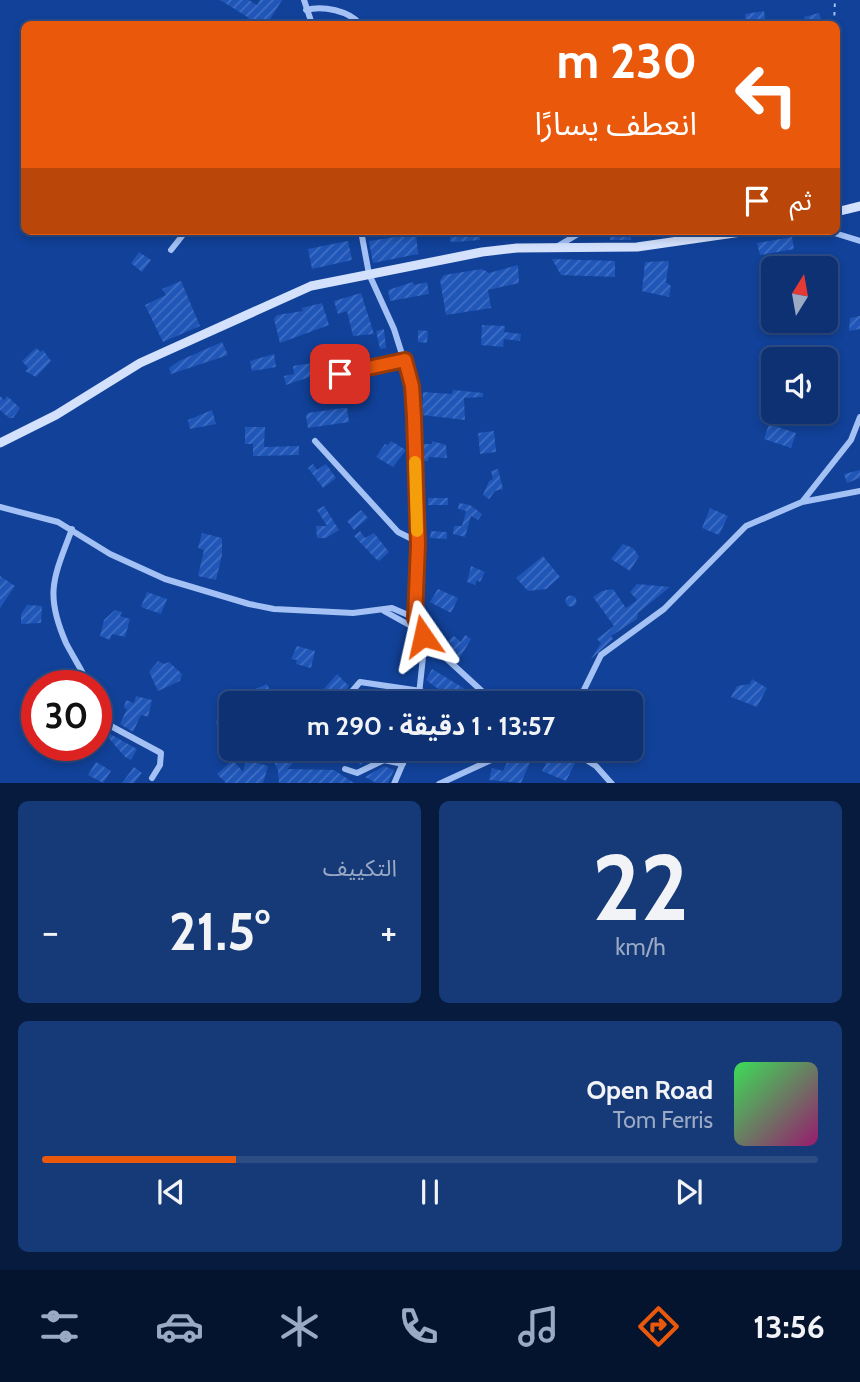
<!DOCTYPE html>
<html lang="ar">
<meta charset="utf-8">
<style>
:root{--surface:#0d3172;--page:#163977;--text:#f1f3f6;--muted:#9aa9c4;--line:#2d4c84;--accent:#ea580c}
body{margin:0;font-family:Cabin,"Noto Sans Arabic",sans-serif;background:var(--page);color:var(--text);direction:rtl;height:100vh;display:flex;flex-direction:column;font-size:26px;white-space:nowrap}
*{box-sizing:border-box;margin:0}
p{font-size:23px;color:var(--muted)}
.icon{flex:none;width:38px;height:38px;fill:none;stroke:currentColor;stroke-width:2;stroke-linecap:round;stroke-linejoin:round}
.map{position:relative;height:783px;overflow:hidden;direction:ltr}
.sheet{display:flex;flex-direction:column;gap:18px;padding:18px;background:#071b3f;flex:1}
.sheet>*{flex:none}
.hud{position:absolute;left:21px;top:21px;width:819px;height:214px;border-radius:10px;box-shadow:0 4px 10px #0003,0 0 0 2px var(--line);direction:rtl;background:#ea580c;color:#fff;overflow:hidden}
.needle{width:46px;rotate:11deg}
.buttons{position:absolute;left:761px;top:256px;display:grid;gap:14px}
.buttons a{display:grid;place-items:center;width:77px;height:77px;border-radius:10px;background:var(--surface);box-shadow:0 4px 10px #0003,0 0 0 2px var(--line);font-size:35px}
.speed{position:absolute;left:21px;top:670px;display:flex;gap:14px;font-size:35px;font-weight:700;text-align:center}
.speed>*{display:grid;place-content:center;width:91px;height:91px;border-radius:50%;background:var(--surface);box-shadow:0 4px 10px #0003,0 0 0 2px var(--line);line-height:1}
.speed .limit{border:10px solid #d22;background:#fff;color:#111}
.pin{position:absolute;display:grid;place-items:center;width:60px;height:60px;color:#fff;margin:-30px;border-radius:14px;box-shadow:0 4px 10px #0006}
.me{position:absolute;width:77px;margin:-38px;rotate:349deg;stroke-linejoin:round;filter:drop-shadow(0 0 5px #0008)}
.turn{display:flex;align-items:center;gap:24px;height:147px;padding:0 28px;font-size:32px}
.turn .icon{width:91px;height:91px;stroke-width:2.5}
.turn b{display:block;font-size:49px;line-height:60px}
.then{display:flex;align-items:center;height:66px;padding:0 28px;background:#0003;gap:14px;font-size:26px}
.big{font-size:52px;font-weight:700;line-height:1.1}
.sheet .tile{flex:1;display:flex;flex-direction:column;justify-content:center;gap:10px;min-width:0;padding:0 24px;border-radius:10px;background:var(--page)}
.sheet .dial{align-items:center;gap:0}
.dial b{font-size:91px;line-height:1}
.song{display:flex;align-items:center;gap:21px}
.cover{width:84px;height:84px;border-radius:10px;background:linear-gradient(135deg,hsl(130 70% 55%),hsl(320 70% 35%))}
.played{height:7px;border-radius:4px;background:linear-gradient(90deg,var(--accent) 25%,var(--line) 25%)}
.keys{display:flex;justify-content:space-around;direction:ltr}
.heat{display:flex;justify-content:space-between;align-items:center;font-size:38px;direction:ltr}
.sheet .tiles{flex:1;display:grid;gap:18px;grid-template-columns:1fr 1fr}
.tile:last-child{grid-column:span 2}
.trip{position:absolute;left:219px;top:691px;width:424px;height:70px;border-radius:10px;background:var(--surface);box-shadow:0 4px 10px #0003,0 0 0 2px var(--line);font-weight:700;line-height:70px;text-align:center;direction:rtl}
.menu{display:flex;height:112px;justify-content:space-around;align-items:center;background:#05142e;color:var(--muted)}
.menu .icon{width:49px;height:49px}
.menu .on{color:var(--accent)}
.menu b{font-size:32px;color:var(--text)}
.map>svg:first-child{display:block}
.building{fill:url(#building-hatch)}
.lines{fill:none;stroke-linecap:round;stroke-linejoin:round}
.path{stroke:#a3c1f4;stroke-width:2;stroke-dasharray:3.5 5;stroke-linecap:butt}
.minor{stroke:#a3c1f4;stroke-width:6}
.secondary{stroke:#d3e1fd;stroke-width:9}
.route-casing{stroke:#983908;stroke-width:18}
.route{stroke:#ea580c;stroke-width:12}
.slow{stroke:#f59e0b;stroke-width:12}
</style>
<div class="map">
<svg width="860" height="784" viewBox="0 0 860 784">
<defs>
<pattern id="building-hatch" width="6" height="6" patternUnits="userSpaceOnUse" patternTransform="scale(1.75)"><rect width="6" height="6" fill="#1f56b8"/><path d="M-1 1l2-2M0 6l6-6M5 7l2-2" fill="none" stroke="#416fc3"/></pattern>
</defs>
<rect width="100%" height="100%" fill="#114198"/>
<!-- building -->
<path class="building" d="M220 0H249L257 5 260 0H282L267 24H252L247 21 249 18Z
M764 11 766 24H746L745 14Z
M819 13 822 24H806L804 17Z
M450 231H479L480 240 454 242 450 241Z
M610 231H631V240H610Z
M416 234 418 254 373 263 369 241Z
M792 237 794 249 760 255 757 243Z
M348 241 352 260 312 269 308 249Z
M139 252 151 260 142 272 131 263Z
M552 259 615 261V277L561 275Z
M669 261 666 282 671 286 669 297 642 291 645 262Z
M518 265 519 283 488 290 491 308 446 315 440 280 444 275 482 269 489 273Z
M181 281 200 326 163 342 145 305 166 295 162 289Z
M413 282 414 285 427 282 429 294 390 301 388 290Z
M361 293 374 334 353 336 347 311 338 314 334 301Z
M322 303 329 325 280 343 274 319 277 315 303 311 302 308Z
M860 316V329L849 331 850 318Z
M482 325 505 326 504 332 521 334 520 341 504 339 503 347 481 345Z
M384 329 386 348 380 349 376 331Z
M418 330 428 331 427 343 418 342Z
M222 342 228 355 171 374 169 368 179 361Z
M36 348 41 352 43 350 51 361 36 377 25 371 28 368 22 361Z
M359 348 363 362 343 368 341 362 351 359 348 351Z
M274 354 276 367 252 371 250 361Z
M313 363 315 374 312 376 286 385 284 376 294 374 293 366Z
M453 390 483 393V397L464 398 465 420 422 415 423 392 452 394Z
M0 396 4 400 7 396 20 408 13 418H9L0 410Z
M343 408H347L349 422 308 428 306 416 308 413Z
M212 410 216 424 190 429 188 420Z
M769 424 796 433 791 448 764 439Z
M245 427H265L264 447 299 446V455L253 456V444H245Z
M494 431 496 452 480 454 478 433Z
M391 441 406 450 393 467 376 457 385 444 388 445Z
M432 441 446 445 447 458 429 457 428 461H421V444H432Z
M313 464 317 470 326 464 336 478 323 488 308 468Z
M498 469 503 489 495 491 489 499 483 495 489 481 493 479 491 471Z
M860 470V478L847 483 844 474Z
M428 498H448V505H428Z
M459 503 470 505 482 514 478 520 471 516 465 537 453 534 454 526H462L466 511 458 509Z
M324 506 339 530 326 538H317L316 526H327L317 510Z
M710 508 728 516 719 535 702 528Z
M361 510 368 518 354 530 347 521Z
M360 531 365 538 374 533 389 552 379 561 376 559 354 536Z
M431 531 447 532V539L430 538Z
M202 533 222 538V555L216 580 198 576 204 550 198 548Z
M623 544 633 548 639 556 630 571 611 559Z
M543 556 560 577 546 589 528 591 516 578Z
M471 566 485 572 480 582 477 580 475 585 467 582Z
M0 576 15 586 0 608Z
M637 584 670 587 638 613 637 619 611 636 613 639 591 659 601 643 597 639 614 626 593 597 602 591 613 589 626 608 637 600 630 592Z
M438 589 458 598 451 613 430 602Z
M147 592 167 599 161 614 141 607Z
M565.5 601a5.5 5.5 0 1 1 11 0a5.5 5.5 0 1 1-11 0Z
M27 605 42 606 41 623 21 624V614Z
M115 610 122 612 120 616 130 619 125 637 112 634 110 640 100 636 104 620Z
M465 635 471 639 458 661 450 652 452 648 449 640 454 636 461 642Z
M297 646 315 651 311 668 296 664 297 660 291 659Z
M158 661 164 664 169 662 182 674 180 681 158 691 149 672Z
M432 669 470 692 472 691 486 704H464L451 692 449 695 437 688 426 680Z
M337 674 349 686 335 704H321L315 699Z
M752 679 767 688 757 707 731 697 737 686 750 684Z
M267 684 271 693 276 691 281 702 254 704 249 692Z
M371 689 389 693 385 704H366Z
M136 696 152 700 148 717 141 715 133 732 120 724 127 709 124 708 126 700 134 703Z
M231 716V735L220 742 216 721Z
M101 729 137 749 131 760 125 757Z
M269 749H322L315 759 304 752 287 769 334 770 354 783H279L278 771Z
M329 749H366L372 755 361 765 346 750 342 757Z
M463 749H487L484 757Z
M537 749H555L576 761 566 781 542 771 546 764 533 757Z
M520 752 532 758 521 783 489 780 492 768 503 771 509 758 515 760Z
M233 760 243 772 246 760 268 766 263 783H226L217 774Z
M96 762 111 771 103 783 88 775Z
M384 766 394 770 388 783H376L365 777Z
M134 767 142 773 134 783H122Z"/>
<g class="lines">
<!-- path -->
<path class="path" d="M834 24 835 0"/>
<!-- minor -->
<path class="minor" d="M304 0 312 24
M306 10C323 5 349 11 360 24
M361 231 369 274 394 329 412 386 418 545 417 593 411 626
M828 231 860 241
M558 246 583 231
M171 250 186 231
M319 379 405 360
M315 441 398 532 418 542
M802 502 851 440 860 417
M0 507 58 522 110 554 165 579 249 604 274 609 353 613 392 608 415 618 423 636
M72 529C54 577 44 593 66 643 73 657 83 671 89 686
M384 611 411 626 496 704
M341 704 360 682 421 691
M418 704 425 638
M577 704 601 655 664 609 746 526 802 502 860 491
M96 705 109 725 161 753 160 765 152 778
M569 749 596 766 612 784
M345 769 357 773 384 760 403 764
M394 784 409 749
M439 784 515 749"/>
<!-- secondary -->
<path class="secondary" d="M836 212 860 206
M0 443 56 415 140 363 311 286 482 252 517 248 637 247 748 231"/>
</g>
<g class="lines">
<defs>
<path id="route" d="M340 374 405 360 412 386 414 417 418 545 415 618 423 636"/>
</defs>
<!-- route casing -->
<use href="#route" class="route-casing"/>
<!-- route -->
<use href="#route" class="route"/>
<!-- slow -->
<path class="slow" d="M415 462 417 531"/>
</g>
</svg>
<div class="buttons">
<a><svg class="needle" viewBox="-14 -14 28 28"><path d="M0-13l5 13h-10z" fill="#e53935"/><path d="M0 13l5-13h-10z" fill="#9aa9c4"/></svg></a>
<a><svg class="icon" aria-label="sound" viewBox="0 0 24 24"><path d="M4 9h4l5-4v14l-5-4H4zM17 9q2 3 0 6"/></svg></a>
</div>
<div class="speed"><div class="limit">30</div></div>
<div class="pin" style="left:340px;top:374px;background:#d93025"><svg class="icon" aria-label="arrive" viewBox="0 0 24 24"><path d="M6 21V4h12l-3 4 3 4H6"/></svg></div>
<svg class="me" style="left:423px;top:636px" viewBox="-20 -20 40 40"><path d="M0-17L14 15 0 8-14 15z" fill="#ea580c" stroke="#fff" stroke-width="4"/></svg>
<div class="trip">13:57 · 1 دقيقة · 290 m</div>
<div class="hud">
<div class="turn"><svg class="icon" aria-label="left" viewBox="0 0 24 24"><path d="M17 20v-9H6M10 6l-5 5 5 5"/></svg><div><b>230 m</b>انعطف يسارًا</div></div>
<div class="then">ثم<svg class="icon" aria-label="arrive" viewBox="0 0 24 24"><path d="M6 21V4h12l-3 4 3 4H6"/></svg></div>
</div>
</div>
<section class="sheet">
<div class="tiles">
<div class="tile dial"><b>22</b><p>km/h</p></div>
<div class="tile"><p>التكييف</p>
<div class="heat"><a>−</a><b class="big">21.5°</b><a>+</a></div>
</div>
<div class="tile">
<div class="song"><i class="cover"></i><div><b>Open Road</b><p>Tom Ferris</p></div></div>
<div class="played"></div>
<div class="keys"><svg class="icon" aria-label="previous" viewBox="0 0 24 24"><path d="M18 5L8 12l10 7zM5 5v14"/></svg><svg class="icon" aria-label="pause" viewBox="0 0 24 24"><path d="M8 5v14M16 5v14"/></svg><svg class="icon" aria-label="next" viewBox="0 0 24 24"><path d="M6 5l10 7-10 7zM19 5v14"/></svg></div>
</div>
</div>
</section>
<nav class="menu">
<b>13:56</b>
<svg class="icon on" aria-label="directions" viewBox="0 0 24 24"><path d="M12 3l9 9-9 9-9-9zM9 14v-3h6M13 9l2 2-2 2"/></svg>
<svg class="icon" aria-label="music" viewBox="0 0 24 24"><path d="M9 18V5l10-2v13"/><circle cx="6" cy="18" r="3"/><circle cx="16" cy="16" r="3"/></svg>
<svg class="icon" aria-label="phone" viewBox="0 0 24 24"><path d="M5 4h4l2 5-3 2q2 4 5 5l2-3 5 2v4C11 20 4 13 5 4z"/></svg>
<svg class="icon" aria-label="climate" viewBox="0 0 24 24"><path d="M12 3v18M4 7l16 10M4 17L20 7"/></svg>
<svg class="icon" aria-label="car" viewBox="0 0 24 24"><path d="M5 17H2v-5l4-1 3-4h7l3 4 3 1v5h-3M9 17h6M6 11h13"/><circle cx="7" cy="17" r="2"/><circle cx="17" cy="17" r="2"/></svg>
<svg class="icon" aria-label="filters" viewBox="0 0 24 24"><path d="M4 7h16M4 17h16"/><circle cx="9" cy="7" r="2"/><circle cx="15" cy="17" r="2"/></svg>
</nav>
